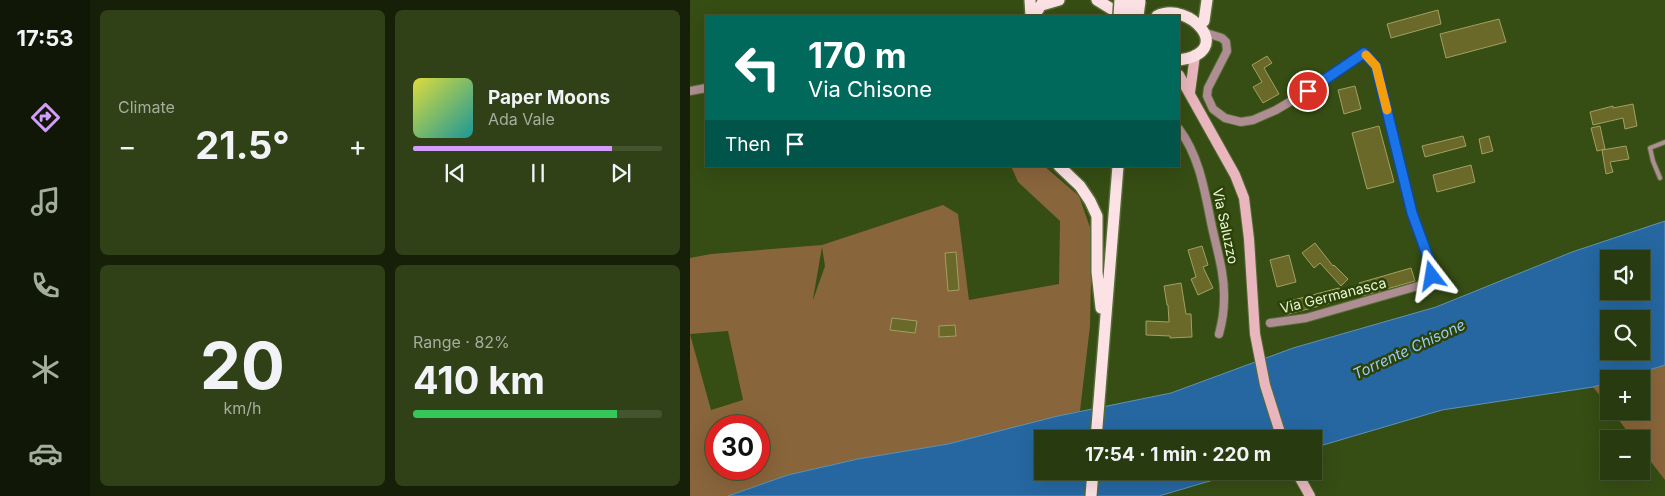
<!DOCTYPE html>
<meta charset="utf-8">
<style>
:root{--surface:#283a0f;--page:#304118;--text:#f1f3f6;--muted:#a5ad9e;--line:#44542f;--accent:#d29dfd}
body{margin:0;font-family:Inter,sans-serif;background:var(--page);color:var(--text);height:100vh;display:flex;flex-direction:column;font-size:19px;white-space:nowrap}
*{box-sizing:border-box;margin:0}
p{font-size:16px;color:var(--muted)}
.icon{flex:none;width:28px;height:28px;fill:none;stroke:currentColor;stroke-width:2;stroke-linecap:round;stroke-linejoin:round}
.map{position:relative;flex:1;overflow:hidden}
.panel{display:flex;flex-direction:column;gap:10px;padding:10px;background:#162008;width:600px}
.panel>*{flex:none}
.hud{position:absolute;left:15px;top:15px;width:475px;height:152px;border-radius:0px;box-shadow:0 5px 20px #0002,0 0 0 1px var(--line);background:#00695c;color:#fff;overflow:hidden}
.controls{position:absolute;left:910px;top:250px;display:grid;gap:10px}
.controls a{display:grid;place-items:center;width:50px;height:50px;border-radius:0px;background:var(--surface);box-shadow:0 5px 20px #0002,0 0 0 1px var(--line);font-size:25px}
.speed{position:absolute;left:15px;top:415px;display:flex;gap:10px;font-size:25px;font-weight:700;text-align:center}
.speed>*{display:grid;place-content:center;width:65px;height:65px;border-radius:50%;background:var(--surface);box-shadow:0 5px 20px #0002,0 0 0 1px var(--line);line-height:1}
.speed .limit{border:8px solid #d22;background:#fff;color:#111}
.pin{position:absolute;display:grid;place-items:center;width:42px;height:42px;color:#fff;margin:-21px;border:2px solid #fff;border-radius:50%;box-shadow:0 1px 5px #0007}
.me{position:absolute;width:55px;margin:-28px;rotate:346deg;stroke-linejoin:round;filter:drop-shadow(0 0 4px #0008)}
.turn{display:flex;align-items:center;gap:18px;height:105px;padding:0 20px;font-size:22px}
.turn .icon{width:65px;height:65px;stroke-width:2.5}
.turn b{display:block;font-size:35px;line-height:42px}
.then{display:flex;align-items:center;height:48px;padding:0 20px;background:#0003;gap:10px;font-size:19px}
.big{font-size:38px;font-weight:700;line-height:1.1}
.panel .widget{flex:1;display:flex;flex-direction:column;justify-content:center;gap:8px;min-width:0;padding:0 18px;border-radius:8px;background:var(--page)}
.panel .dial{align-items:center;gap:0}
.dial b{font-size:65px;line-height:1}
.song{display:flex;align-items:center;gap:15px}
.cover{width:60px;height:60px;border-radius:8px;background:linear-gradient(135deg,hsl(60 70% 55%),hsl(180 70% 35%))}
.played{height:5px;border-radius:2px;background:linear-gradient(90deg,var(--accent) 80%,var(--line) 80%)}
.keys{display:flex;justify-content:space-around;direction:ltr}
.heat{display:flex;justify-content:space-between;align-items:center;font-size:28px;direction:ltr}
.charge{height:8px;border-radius:4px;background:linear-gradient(90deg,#34c759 82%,var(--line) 0)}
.panel .tiles{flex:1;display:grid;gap:10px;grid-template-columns:repeat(2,1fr)}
.trip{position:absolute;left:344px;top:430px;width:288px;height:50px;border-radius:0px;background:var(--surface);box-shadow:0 5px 20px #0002,0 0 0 1px var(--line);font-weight:700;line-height:50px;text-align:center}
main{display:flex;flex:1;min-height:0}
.menu{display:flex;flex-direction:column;width:90px;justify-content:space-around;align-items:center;background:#101706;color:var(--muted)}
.menu .icon{width:35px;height:35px}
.menu .active{color:var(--accent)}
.menu b{font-size:22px;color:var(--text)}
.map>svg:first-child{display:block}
.green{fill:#89653b;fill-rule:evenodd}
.water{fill:#2667a1;stroke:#6092b2;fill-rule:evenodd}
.building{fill:#6a6929;stroke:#a1a160}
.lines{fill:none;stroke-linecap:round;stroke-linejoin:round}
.service-casing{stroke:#566c37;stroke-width:6}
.minor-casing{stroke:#566c37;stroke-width:10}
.secondary-casing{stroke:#566c37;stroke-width:12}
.primary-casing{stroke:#566c37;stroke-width:14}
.service{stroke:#ae8e92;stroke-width:4}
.minor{stroke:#ae8e92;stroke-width:8}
.secondary{stroke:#e9b6be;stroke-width:10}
.primary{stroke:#fce1e5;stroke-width:11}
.primary-bridge-casing{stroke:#566c37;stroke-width:14;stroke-linecap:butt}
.primary-bridge{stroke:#fce1e5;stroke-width:11}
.route-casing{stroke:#114b97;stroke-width:12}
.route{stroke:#1a73e8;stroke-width:9}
.slow{stroke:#f59e0b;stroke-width:9}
.labels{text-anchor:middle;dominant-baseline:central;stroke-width:5;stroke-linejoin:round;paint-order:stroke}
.street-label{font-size:14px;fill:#e8f7d9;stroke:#2c4206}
.water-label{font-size:15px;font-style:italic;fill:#99cafa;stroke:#2c4206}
</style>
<main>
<nav class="menu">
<b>17:53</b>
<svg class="icon active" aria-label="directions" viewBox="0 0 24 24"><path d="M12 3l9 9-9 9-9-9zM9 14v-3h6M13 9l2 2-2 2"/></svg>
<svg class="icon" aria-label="music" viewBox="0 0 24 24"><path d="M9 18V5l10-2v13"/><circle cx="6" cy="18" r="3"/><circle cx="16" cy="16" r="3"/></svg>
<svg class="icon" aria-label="phone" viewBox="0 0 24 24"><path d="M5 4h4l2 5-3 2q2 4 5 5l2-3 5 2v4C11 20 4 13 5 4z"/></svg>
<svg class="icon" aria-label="climate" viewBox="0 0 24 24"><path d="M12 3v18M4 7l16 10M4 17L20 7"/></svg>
<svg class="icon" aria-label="car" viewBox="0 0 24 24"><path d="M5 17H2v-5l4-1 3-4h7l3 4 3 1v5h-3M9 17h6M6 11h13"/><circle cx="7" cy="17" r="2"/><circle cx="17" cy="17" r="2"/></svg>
</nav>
<section class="panel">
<div class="tiles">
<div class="widget"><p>Climate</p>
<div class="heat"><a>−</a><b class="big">21.5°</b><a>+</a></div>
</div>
<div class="widget">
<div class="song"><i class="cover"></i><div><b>Paper Moons</b><p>Ada Vale</p></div></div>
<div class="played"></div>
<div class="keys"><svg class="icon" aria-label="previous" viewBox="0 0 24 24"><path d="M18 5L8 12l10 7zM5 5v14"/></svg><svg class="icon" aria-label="pause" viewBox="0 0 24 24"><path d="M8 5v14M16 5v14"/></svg><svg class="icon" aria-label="next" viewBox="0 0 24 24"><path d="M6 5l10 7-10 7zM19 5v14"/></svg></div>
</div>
<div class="widget dial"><b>20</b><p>km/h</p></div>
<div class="widget"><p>Range · 82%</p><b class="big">410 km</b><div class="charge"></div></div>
</div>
</section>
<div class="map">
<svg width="975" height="496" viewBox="0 0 975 496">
<rect width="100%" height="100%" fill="#364d14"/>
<!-- green -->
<path class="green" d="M321 166H354L389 196 402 233 400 326 390 411 258 444 168 459 98 475 38 496H0V258L21 254 132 245 253 205 268 214 279 300 369 284 370 221 328 182ZM132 247 135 266 123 300V299ZM38 331 53 400 21 410 0 334ZM26 426H69V469H26Z
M975 365V480L951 449V439H943L922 411H951V379H930Z
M919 382V407L903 387Z"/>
<!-- water -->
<path class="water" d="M975 221V365L930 379H919V382L903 387 752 410 623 448 622 439H352V471H554L469 496H38L98 475 168 459 258 444 368 416 481 393 603 348 746 307 882 252ZM919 259H951V291H919ZM919 319H951V351H919Z"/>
<!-- building -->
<path class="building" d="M748 10 751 24 701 38 697 24Z
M809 19 816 42 756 58 750 34Z
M577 56 582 63 574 68 589 94 573 103 563 87 572 82 562 65Z
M665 86 671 109 654 114 648 90Z
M943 104 947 126 935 129 933 118 903 125 900 112 923 106V108Z
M689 126 704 182 677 189 662 133Z
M910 126 915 149 907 151 901 128Z
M773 136 776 146 735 157 732 146Z
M799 136 803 151 792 154 789 139Z
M936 146 939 159 920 162 923 172 916 174 912 150Z
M781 165 785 182 747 192 743 175Z
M625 243 643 266 644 265 658 279 651 286 630 263 624 268 612 253Z
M512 246 518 265 513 267 523 288 508 295 501 279 506 277 498 250Z
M266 252 269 290 258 291 255 253Z
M599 255 606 282 587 287 580 260Z
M721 268 725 281 672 296 669 283Z
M491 283 496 314H501L502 337 480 338V336L456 335V321L479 322 478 305H477L474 286Z
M649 288 652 300 595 315 592 303Z
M202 318 227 321 225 333 200 330Z
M265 325 266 336 249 337V326Z"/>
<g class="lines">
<defs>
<path id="service" d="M970 178 963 161 960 148 975 142"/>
<path id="minor" d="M516 33 532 38 536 42 537 51 518 88 517 96 523 109 535 118 551 122 563 120 586 110 618 91 674 53 686 66 722 213 742 267V276L735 284 616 318 580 323
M0 91 16 88
M489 129C510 157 515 193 522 227 527 250 535 275 534 299 534 310 532 323 529 334"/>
<path id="secondary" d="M489 75 545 175 554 198 559 239 565 334 575 385 592 439
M500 92 505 55
M606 471 620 496"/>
<path id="primary" d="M340 0 341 16
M407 0 433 16
M352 5 369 0
M342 15 348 10 354 0
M467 16C499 0 547 52 489 60
M514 21 517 0
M369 166 390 186 400 201 407 216V272L411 308
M406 439 428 166
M401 496 403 471"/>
</defs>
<!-- service casing -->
<use href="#service" class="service-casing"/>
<!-- minor casing -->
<use href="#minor" class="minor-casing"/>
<!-- secondary casing -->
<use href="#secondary" class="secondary-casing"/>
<!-- primary casing -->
<use href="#primary" class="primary-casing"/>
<!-- service -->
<use href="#service" class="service"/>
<!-- minor -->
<use href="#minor" class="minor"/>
<!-- secondary -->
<use href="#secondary" class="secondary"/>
<!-- primary -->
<use href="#primary" class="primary"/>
<defs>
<path id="primary-bridge" d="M429 16 430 0
M440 16 441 0
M448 16 450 1"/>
</defs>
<!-- primary-bridge casing -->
<use href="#primary-bridge" class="primary-bridge-casing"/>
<!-- primary-bridge -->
<use href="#primary-bridge" class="primary-bridge"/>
</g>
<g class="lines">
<defs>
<path id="route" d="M618 91 674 53 686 66 722 213 742 268V276"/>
</defs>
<!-- route casing -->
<use href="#route" class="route-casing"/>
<!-- route -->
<use href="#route" class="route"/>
<!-- slow -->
<path class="slow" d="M676 55 686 66 697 110"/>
</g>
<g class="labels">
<!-- street labels -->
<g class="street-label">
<text transform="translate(536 226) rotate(78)">Via Saluzzo</text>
<text transform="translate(643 295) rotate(-14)">Via Germanasca</text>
</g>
<!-- water labels -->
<g class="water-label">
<text transform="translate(719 349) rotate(-25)">Torrente Chisone</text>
</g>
</g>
</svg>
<div class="controls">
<a><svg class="icon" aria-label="sound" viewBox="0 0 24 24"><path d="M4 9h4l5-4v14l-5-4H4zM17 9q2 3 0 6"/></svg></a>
<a><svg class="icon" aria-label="search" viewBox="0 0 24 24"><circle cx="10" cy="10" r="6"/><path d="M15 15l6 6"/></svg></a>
<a>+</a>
<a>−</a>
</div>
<div class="speed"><div class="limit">30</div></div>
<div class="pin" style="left:618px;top:91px;background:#d93025"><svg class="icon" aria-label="arrive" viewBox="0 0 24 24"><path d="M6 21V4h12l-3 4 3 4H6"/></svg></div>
<svg class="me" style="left:742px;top:276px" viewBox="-20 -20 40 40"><path d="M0-17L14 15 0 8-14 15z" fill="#1a73e8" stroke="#fff" stroke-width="4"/></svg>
<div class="trip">17:54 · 1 min · 220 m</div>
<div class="hud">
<div class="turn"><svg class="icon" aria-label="left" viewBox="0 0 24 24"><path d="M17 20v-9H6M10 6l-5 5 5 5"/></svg><div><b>170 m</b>Via Chisone</div></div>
<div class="then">Then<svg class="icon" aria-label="arrive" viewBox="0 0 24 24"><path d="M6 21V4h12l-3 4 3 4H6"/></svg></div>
</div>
</div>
</main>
